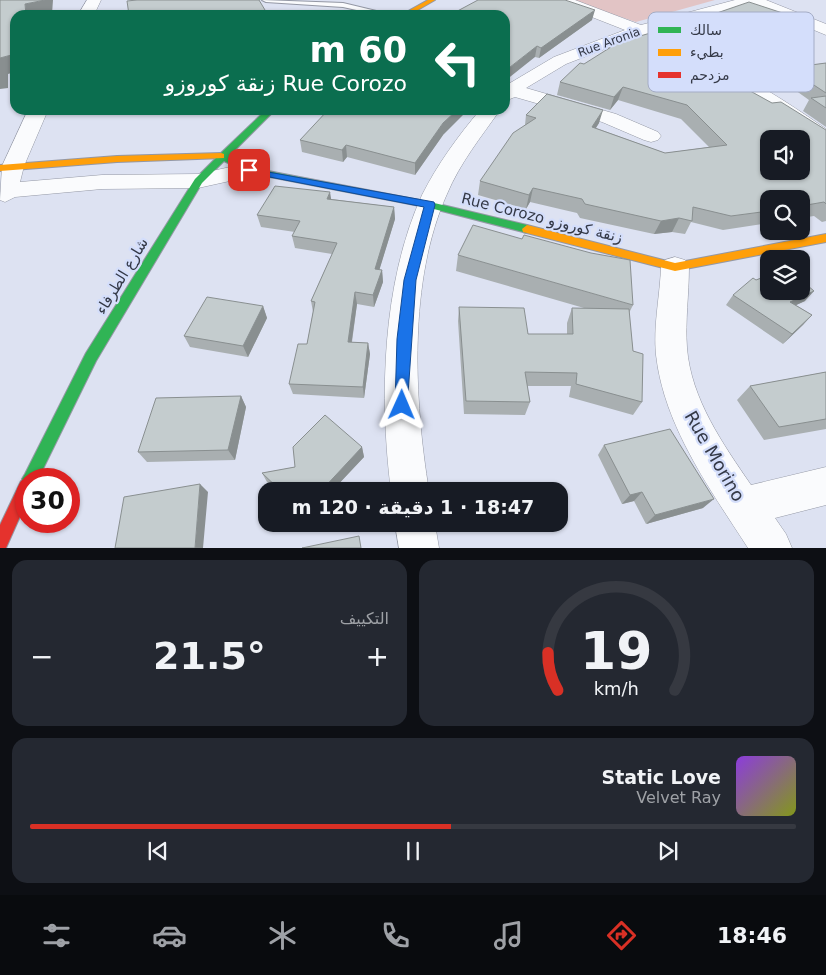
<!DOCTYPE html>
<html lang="ar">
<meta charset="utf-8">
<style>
:root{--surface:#171b24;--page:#242831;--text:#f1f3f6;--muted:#9ea1a6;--line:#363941;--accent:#d93025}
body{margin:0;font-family:"DejaVu Sans",Cairo,sans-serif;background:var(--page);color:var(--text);direction:rtl;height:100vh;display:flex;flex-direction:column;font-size:19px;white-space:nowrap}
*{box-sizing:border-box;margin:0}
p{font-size:16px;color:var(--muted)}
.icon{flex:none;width:28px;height:28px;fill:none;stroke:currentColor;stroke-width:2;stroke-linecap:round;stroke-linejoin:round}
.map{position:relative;height:548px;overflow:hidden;direction:ltr}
.sheet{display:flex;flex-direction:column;gap:12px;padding:12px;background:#0d0f14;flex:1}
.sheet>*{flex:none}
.banner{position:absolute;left:10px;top:10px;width:500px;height:105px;border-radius:15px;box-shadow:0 1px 4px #0004;direction:rtl;background:#0b6e4f;color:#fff;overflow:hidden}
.buttons{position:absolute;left:760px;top:130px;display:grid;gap:10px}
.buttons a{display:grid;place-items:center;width:50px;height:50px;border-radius:10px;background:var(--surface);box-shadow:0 1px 4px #0004;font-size:25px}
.speed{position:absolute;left:15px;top:468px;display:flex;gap:10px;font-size:25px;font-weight:700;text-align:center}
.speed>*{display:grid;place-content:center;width:65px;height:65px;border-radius:50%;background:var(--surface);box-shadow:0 1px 4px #0004;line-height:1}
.speed .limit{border:8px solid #d22;background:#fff;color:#111}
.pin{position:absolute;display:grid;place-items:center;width:42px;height:42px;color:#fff;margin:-21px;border-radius:10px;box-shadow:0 2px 8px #0006}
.me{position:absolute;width:55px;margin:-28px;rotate:1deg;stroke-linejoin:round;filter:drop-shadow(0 0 4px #0008)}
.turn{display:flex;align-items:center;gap:18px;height:105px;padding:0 20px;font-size:22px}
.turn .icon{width:65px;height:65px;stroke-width:2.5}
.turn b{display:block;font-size:35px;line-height:42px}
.big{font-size:38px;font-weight:800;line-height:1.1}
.sheet .widget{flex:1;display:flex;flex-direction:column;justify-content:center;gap:8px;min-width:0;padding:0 18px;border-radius:15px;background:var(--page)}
.sheet .dial{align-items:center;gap:0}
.dial svg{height:130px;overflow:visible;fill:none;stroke:var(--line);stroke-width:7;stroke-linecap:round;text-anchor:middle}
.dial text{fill:var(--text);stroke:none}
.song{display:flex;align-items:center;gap:15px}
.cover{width:60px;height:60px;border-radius:8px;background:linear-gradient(135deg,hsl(270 70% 55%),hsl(70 70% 35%))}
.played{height:5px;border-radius:2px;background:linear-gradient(90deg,var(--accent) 55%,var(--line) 55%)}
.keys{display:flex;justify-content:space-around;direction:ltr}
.heat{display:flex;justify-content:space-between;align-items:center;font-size:28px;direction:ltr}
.sheet .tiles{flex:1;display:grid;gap:12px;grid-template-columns:1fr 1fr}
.widget:last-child{grid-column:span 2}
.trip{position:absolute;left:258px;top:482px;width:310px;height:50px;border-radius:15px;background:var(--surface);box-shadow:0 1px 4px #0004;font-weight:800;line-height:50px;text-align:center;direction:rtl}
.tab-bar{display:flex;height:80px;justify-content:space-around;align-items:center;background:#090b0e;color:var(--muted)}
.tab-bar .icon{width:35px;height:35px}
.tab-bar .on{color:var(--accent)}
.tab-bar b{font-size:22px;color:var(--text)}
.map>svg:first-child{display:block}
.green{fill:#e2c4c5}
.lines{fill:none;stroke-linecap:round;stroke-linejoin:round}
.lane-casing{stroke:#9498a5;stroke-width:2}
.street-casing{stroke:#9498a5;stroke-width:1}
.fast-casing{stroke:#9498a5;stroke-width:2}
.slow-casing{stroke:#9498a5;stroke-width:2}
.jam-casing{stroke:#9498a5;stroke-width:2}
.lane{fill:#fafbfd;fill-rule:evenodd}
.street{fill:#fafbfd;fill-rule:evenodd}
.fast{fill:#30b455;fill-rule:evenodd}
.slow{fill:#ff9f0a;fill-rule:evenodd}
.jam{fill:#e5322d;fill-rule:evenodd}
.wall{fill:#a9afb1}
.shaded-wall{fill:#898f90}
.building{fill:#c4ccce;stroke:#898f90;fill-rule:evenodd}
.route{fill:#1a73e8;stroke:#114b97}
.labels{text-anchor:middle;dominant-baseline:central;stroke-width:4.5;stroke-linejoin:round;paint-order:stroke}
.far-street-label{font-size:12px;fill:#343947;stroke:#d4defb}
.street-label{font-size:15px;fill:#343947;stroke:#d4defb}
.near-street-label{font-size:18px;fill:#343947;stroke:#d4defb}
.key{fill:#d4defb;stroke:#a4acc5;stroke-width:1}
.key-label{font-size:14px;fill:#343947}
</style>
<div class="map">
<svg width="826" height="548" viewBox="0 0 826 548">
<rect width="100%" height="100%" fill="#dde2f2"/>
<!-- green -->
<path class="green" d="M569 0H715L636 22Z"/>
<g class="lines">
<defs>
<path id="lane" d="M262 0 343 3 393 15H379L343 7 266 2Z
M146 7H149V11L128 15H114Z"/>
<path id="street" d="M87 0H101L94 15H78Z
M554 0H575L641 25 735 0H766L826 24V35L751 4 654 31C715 58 772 91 826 129V145L819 143 725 81 638 36 566 64 526 88 616 114 658 132 661 136 658 140 651 142 644 140 602 122 515 97 505 101V86L554 57 625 30 556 3Z
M28 110H48L24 166 20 182 102 175 198 174 249 163 257 165 260 170 257 175 198 188 102 189 15 197 5 202 0 200 2 166Z
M480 110H500C481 137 460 163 447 194 408 281 414 399 429 491H391C379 397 382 283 422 195 437 165 458 136 480 110Z
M675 257 685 260 689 267C689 294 685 321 687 348 691 399 723 444 751 485L826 467V505L775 518 786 534 792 548H748C710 489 664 426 656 355 653 326 660 296 661 267L665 260Z
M395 524H435L439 548H399Z"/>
<path id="fast" d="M266 110H275L229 156 252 168 430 202 527 225 532 229 527 233 430 208 249 173 224 161 202 183 96 361 38 479H26V485L25 484 22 479 25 474 86 353 195 179 217 157 218 154 221 153Z"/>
<path id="slow" d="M428 0H435L409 15H401Z
M221 153 224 154V158L117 162 0 171V165L117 156Z
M527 225 675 263 826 234V242L675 271 523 232 522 229Z"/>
<path id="jam" d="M26 478V503L6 548H0V525L21 481Z"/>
</defs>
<!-- lane casing -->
<use href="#lane" class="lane-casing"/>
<!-- street casing -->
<use href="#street" class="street-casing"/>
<!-- fast casing -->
<use href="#fast" class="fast-casing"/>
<!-- slow casing -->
<use href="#slow" class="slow-casing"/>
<!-- jam casing -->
<use href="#jam" class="jam-casing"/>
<!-- lane -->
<use href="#lane" class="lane"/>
<!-- street -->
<use href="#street" class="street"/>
<!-- fast -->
<use href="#fast" class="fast"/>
<!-- slow -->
<use href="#slow" class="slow"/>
<!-- jam -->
<use href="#jam" class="jam"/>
</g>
<!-- wall -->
<path class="wall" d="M505 15 592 20 539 58 535 57Z
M676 27 807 34 754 62 747 57 728 65 672 37Z
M713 61 710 68 714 77 772 103 826 130V221L822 222 814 216 801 218V199H769V223L723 230 691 222 685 234 672 232 654 234 580 218 577 213 530 202 526 209 478 195 480 181 525 125 526 115 599 123 596 128 665 153 709 147 681 119 618 100 610 110 557 95 560 82 584 64Z
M826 63V127L803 111 809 100 781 80 788 68Z
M443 135 415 175 347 157 343 162 302 152 300 140Z
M331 199 394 207 395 219 379 270H382L383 282 374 307 357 304 352 342 368 343 370 354 364 398 293 394 289 384 307 344 313 312 311 301 332 254 295 248 292 236 295 232 261 227 257 215Z
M458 255 633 305 629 313 633 351 642 402 633 415 569 397 571 386H527L530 402 525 415 464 414 458 321 459 307 528 334H567V323L572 308H584L456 271Z
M733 295 805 301 796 305 812 315 783 344 726 305Z
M263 306 267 318 248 357 190 347 184 336Z
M826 372V429L764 440 737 400 750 386Z
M241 396 246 407 235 460 147 462 138 452Z
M604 445 703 508 646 524 634 501 622 504 598 455Z
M362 447 364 457 332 491H277L267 482 262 473 295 467Z"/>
<!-- shaded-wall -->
<path class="shaded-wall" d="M45 0H53L52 14 26 15 25 4Z
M595 10 592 20 539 58 541 48Z
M813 23 807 34 754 62 759 51Z
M537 46 535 57 505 81V71Z
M752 46 747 57 728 65 733 54Z
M15 54V72L8 74V88L0 89V58Z
M713 61 707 74 705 65Z
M716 72 710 84 703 78Z
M623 87 618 100 610 110 614 97Z
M457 110H468L443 135 415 175V163L443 123Z
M603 110 599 123 588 140 592 127Z
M346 145 347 157 343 162 342 150Z
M533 188 530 202 526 209 529 195Z
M330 192 332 204 327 199Z
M394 207 395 219 376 281 375 269Z
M679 218 672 232 654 234 661 221Z
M382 270 383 282 374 307 373 295Z
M814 291 805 301 781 312 790 302Z
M355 292 357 304 350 353 348 342Z
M263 306 267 318 248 357 243 346Z
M812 315 803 325 783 344 792 334Z
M368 343 370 354 364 398 363 387Z
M241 396 246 407 235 460 228 450Z
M362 447 364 457 332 491H321Z
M200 484 208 492 203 548H195Z
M642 492 634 501 622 504 630 495Z
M714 499 703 508 646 524 655 515Z"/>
<!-- building -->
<path class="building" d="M0 0H45L25 4 26 15H15V54L0 58Z
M137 0H259L268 15H129L127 1Z
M478 0H565L595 10 541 48 537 46 505 71V15H450Z
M749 2 813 23 759 51 752 46 733 54 676 27Z
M654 32 713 61 705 65 716 72 703 78 723 76 772 103 781 102 826 130V204L824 202 801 206V199H769V211L731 216 693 207 692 221 679 218 661 221 585 204 582 199 533 188 529 195 480 181 513 133 536 118 526 115 547 94 603 110 592 127 665 153 727 145 687 105 623 87 614 97 560 82 580 63 584 64 619 42ZM769 139H801V171H769Z
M826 63V93L788 68Z
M826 96V108L811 98Z
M328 110H457L443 123 415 163 346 145 342 150 300 140Z
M275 186 330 192 327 199 394 207 375 269 382 270 373 295 355 292 348 342 368 343 363 387 289 384 298 344H307L315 302 311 301 337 243 292 236 300 221 257 215Z
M473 225 522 239 524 235 591 253 630 260 633 305 458 255Z
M769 275V291H801V280L814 291 790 302 812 315 792 334 733 295 753 278 756 280Z
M207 297 263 306 243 346 184 336Z
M459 307 524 308 528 334H573L572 308 629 309 633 351 643 354 642 402 576 384 577 373 525 372 530 402 466 401Z
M826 372V419L779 427 750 386Z
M241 396 228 450 138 452 156 398Z
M325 415 362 447 321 491H281L262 473 295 467 293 447Z
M670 429 714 499 655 515 642 492 630 495 604 445Z
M200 484 195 548H115L124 497Z
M359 536 361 548H302Z"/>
<!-- route -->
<path class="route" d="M246 168 434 202 435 205 416 280 407 409 402 411 397 409 395 405 397 339 404 280 424 207 249 173 246 172Z"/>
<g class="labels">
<!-- far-street labels -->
<g class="far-street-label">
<text transform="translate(609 42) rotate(-20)">Rue Aronia</text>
</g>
<!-- street labels -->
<g class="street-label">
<text transform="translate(542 218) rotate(14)">Rue Corozo زنقة كوروزو</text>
<text transform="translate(122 276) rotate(-59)">شارع الطرفاء</text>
</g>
<!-- near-street labels -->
<g class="near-street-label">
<text transform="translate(715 456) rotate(60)">Rue Morino</text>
</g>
</g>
<!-- legend -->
<rect x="648" y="12" width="166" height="80" rx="8" class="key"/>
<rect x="658" y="27" width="23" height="6" fill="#30b455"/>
<rect x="658" y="49" width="23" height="7" fill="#ff9f0a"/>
<rect x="658" y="72" width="23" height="6" fill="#e5322d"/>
<g class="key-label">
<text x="690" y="35">سالك</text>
<text x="690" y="57">بطيء</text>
<text x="690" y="80">مزدحم</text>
</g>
</svg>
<div class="buttons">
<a><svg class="icon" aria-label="sound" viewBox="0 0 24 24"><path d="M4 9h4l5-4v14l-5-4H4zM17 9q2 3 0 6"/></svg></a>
<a><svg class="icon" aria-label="search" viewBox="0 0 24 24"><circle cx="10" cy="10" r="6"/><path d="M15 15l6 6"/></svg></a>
<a><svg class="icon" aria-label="layers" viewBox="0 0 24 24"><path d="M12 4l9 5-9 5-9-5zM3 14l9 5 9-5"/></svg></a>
</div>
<div class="speed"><div class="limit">30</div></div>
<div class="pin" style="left:249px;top:170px;background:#d93025"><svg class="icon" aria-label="arrive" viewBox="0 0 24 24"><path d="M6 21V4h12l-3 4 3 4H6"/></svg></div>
<svg class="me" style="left:402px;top:405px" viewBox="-20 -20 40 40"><path d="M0-17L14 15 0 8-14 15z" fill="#1a73e8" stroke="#fff" stroke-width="4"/></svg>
<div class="trip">18:47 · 1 دقيقة · 120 m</div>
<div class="banner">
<div class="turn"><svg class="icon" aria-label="left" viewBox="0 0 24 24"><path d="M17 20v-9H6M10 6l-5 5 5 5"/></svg><div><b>60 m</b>Rue Corozo زنقة كوروزو</div></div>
</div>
</div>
<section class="sheet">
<div class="tiles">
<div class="widget dial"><svg viewBox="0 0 100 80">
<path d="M14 69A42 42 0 1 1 86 69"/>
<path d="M14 69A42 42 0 0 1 8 46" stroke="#d93025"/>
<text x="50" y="56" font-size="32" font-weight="700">19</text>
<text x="50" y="72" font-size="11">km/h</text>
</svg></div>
<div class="widget"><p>التكييف</p>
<div class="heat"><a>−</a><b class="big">21.5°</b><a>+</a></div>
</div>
<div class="widget">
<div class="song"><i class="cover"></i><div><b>Static Love</b><p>Velvet Ray</p></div></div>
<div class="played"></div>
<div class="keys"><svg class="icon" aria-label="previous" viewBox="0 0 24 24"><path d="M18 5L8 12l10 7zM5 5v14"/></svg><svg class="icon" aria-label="pause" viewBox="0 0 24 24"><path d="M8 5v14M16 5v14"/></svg><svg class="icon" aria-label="next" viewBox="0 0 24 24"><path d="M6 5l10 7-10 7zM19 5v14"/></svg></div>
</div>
</div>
</section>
<nav class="tab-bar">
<b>18:46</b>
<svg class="icon on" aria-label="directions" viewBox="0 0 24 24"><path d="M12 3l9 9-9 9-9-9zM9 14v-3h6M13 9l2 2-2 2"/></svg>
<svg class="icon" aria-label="music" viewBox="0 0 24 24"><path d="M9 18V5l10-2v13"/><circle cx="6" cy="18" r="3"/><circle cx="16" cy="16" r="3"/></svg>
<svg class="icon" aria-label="phone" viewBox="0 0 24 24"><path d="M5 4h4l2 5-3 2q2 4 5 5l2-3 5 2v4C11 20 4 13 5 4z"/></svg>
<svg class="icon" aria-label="climate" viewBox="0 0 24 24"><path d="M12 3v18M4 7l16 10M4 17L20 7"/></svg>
<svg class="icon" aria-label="car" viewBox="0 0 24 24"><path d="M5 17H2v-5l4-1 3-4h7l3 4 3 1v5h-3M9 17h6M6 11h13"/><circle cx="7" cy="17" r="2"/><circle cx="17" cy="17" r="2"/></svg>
<svg class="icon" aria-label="filters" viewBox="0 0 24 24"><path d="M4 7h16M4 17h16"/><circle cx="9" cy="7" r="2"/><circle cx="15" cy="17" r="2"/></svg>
</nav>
